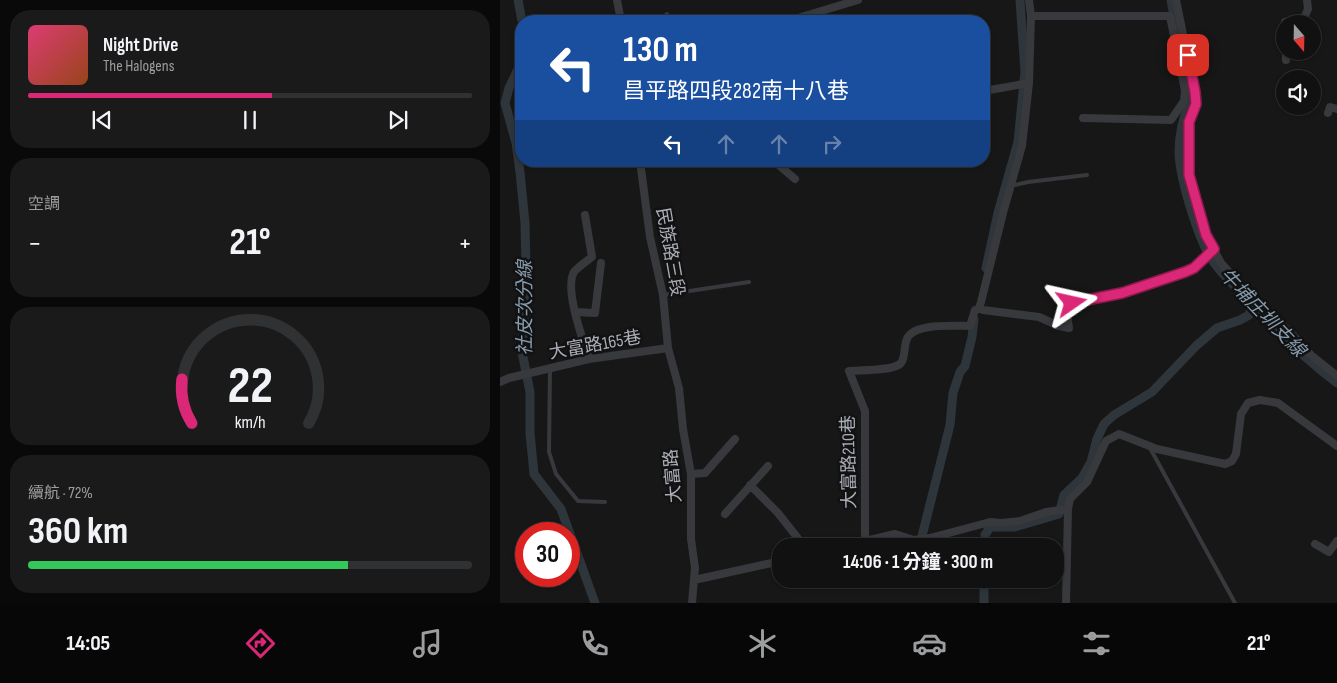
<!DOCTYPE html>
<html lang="zh-TW">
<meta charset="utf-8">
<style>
:root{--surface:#111112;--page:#1a1a1b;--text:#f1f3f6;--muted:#9c9d9f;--line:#303132;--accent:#db2777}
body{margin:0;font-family:"Sofia Sans Condensed","Noto Sans TC",sans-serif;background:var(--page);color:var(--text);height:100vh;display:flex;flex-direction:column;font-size:19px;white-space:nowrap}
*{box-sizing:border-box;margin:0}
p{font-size:16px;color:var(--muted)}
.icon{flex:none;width:28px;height:28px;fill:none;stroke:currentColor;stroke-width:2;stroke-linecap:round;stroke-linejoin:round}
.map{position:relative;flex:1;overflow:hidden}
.sheet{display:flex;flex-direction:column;gap:10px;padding:10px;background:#09090a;width:500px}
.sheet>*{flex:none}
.hud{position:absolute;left:15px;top:15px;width:475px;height:152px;border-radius:20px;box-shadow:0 1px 4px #0004,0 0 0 1px var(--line);background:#1a4fa0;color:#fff;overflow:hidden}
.needle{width:32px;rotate:160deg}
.controls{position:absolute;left:776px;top:15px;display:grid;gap:10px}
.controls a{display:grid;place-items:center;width:45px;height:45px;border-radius:50%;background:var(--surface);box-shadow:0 1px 4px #0004,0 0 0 1px var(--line);font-size:25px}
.speed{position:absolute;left:15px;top:522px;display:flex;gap:10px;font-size:25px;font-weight:700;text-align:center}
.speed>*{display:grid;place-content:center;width:65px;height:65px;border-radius:50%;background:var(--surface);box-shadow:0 1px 4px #0004,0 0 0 1px var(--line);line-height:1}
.speed .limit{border:8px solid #d22;background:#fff;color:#111}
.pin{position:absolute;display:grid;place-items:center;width:42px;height:42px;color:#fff;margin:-21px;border-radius:10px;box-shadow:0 2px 8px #0006}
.me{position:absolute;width:55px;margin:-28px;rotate:79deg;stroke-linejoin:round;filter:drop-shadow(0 0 4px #0008)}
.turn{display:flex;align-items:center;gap:18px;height:105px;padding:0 25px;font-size:22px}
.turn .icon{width:65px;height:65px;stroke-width:2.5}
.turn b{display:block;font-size:35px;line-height:42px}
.lanes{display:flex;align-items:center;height:48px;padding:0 25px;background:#0003;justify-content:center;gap:25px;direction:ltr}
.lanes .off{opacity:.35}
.big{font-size:38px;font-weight:700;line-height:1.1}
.sheet .tile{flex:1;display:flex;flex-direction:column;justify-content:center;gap:8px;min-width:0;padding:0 18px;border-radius:20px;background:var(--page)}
.sheet .dial{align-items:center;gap:0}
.dial svg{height:130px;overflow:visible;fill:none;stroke:var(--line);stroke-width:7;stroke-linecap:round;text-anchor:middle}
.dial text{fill:var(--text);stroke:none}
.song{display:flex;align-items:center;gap:15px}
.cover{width:60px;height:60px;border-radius:8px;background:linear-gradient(135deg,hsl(340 70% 55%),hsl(20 70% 35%))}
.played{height:5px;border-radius:2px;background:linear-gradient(90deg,var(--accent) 55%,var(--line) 55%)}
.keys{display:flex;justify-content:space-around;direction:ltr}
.heat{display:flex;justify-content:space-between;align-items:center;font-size:28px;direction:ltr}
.charge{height:8px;border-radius:4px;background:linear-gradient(90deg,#34c759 72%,var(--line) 0)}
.trip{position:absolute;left:272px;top:538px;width:292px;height:50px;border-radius:20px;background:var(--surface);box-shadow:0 1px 4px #0004,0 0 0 1px var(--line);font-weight:700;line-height:50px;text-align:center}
.menu{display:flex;height:80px;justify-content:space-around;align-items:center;background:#070707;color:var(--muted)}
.menu .icon{width:35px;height:35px}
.menu .active{color:var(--accent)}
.menu b{font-size:22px;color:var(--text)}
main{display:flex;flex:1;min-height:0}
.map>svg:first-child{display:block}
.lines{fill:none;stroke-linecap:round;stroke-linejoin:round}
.canal{stroke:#2e353b;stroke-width:9}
.lane{stroke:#38393d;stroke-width:4}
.street{stroke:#38393d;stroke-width:8}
.route-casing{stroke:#8e194d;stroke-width:12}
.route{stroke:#db2777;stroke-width:9}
.labels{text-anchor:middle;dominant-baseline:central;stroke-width:5;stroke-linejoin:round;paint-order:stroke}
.street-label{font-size:18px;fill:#abaeb7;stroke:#121213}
.water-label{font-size:19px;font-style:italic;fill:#869bad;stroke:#121213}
</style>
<main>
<section class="sheet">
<div class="tile">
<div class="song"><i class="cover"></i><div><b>Night Drive</b><p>The Halogens</p></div></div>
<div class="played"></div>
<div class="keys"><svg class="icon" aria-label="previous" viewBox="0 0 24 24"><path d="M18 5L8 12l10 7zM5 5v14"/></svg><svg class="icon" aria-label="pause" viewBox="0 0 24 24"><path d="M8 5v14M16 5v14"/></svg><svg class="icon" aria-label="next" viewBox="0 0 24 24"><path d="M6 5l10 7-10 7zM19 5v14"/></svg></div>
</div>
<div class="tile"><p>空調</p>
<div class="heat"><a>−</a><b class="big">21°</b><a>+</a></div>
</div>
<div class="tile dial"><svg viewBox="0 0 100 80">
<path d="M14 69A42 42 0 1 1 86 69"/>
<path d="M14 69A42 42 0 0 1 8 42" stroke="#db2777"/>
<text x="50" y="56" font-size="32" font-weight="700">22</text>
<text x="50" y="72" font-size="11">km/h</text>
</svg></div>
<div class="tile"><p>續航 · 72%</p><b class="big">360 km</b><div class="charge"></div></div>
</section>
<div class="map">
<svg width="837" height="603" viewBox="0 0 837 603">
<rect width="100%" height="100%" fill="#171718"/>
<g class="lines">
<!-- canal -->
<path class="canal" d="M18 0 22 21
M671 0 690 102C683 117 679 136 679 153 680 178 699 245 715 264 722 274 732 283 740 292 770 325 802 356 837 383
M21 63 9 88 5 103 16 143 20 172 25 223 27 309 21 347 30 392V433L34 474 61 509 95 603
M486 268 498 213 518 142 525 72 520 0
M422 536 450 425 453 393 460 372 465 366 472 337 474 319
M485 546V535L490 527H515L559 514 564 495 582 478 591 462 597 439 604 424 614 415 652 392 696 346 717 328 740 320 749 315 752 306
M484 603V579"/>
<!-- lane -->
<path class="lane" d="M160 21 167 14
M511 184 515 185 528 182 587 175
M163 295 249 282
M50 369 49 452 56 474 78 501 105 502
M650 448 735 603"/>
<!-- street -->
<path class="street" d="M117 0 121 21
M676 0 695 92V104L689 122V175L706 235 721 263 758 305 788 330 811 355 837 376
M531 16H670L685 91 684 101 671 120 583 118
M288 21 358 0
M785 24V22L804 18 808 9 807 0
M786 51V60
M484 91 529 83
M828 113 830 107 837 109
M140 161 150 237 163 295 168 348 179 388 183 429 191 474V539L195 568 192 603
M274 161 295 179
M85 215 92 257C87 261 78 267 74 272 64 289 83 340 89 359
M479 308 483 310 539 317 559 326 569 328 567 314 572 303 622 293 685 272 694 268 704 257
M76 312 95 313 101 263
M0 382 9 378 89 359 168 348
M191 474 205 473 235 439
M250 485 278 513 304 546
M225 514 268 466
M365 542V411L349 371C361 370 391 371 400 364 405 360 404 348 406 342 409 322 454 326 470 326L475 310 479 308 481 302 503 213 522 146 529 83 531 16 529 0
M815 544 829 552 837 541
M344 546 395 534 414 540 430 538 490 522 502 523 520 521 546 512 568 509
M194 580 281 561
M566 603 568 509 570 499 587 482 606 441 619 434 657 449 725 464 732 461 736 454 741 414 748 403 760 400 778 403 837 446"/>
</g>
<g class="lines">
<defs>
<path id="route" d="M572 303 622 293 685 272 694 268 714 249 706 235 689 175V122L696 104 695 92 688 55"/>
</defs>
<!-- route casing -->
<use href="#route" class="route-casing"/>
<!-- route -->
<use href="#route" class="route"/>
</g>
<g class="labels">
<!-- street labels -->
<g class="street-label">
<text transform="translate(170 252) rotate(80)">民族路三段</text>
<text transform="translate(95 345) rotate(-10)">大富路165巷</text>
<text transform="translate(349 462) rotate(-91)">大富路210巷</text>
<text transform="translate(173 476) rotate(-95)">大富路</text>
</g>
<!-- water labels -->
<g class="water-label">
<text transform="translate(25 308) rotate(-90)">社皮次分線</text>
<text transform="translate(762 313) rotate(46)">牛埔庄圳支線</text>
</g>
</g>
</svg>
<div class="controls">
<a><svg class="needle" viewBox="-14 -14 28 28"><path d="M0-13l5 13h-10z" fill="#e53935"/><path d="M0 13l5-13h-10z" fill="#9c9d9f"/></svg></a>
<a><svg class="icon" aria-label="sound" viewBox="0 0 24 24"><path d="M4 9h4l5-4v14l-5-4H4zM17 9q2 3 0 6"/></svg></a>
</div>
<div class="speed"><div class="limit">30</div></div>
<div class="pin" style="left:688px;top:55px;background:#d93025"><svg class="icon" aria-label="arrive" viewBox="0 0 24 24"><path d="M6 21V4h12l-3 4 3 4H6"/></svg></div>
<svg class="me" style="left:572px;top:303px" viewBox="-20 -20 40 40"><path d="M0-17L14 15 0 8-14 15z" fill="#db2777" stroke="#fff" stroke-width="4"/></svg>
<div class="trip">14:06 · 1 分鐘 · 300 m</div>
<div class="hud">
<div class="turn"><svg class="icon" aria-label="left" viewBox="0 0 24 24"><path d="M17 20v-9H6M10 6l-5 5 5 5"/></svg><div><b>130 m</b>昌平路四段282南十八巷</div></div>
<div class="lanes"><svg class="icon" aria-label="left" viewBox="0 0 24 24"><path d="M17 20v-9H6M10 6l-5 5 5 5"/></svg><svg class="icon off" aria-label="ahead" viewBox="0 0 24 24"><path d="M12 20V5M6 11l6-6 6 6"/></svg><svg class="icon off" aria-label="ahead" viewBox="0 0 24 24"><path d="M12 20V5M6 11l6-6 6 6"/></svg><svg class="icon off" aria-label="right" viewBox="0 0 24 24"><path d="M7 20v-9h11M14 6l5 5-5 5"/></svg></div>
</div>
</div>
</main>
<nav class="menu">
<b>14:05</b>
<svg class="icon active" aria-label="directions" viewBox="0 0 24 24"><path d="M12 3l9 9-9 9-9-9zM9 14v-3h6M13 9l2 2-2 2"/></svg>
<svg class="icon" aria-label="music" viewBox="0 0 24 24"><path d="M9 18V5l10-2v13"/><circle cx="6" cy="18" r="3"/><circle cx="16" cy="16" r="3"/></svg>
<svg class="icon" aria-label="phone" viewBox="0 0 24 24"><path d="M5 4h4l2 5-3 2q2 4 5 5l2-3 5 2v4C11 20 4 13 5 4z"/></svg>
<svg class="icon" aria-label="climate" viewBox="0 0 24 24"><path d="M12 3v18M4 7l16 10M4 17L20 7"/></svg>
<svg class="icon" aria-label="car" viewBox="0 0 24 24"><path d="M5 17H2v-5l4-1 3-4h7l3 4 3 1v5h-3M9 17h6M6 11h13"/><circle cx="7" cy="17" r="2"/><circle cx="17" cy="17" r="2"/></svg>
<svg class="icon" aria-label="filters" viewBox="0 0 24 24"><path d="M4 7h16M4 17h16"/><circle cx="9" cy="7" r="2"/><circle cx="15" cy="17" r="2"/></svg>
<b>21°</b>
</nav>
